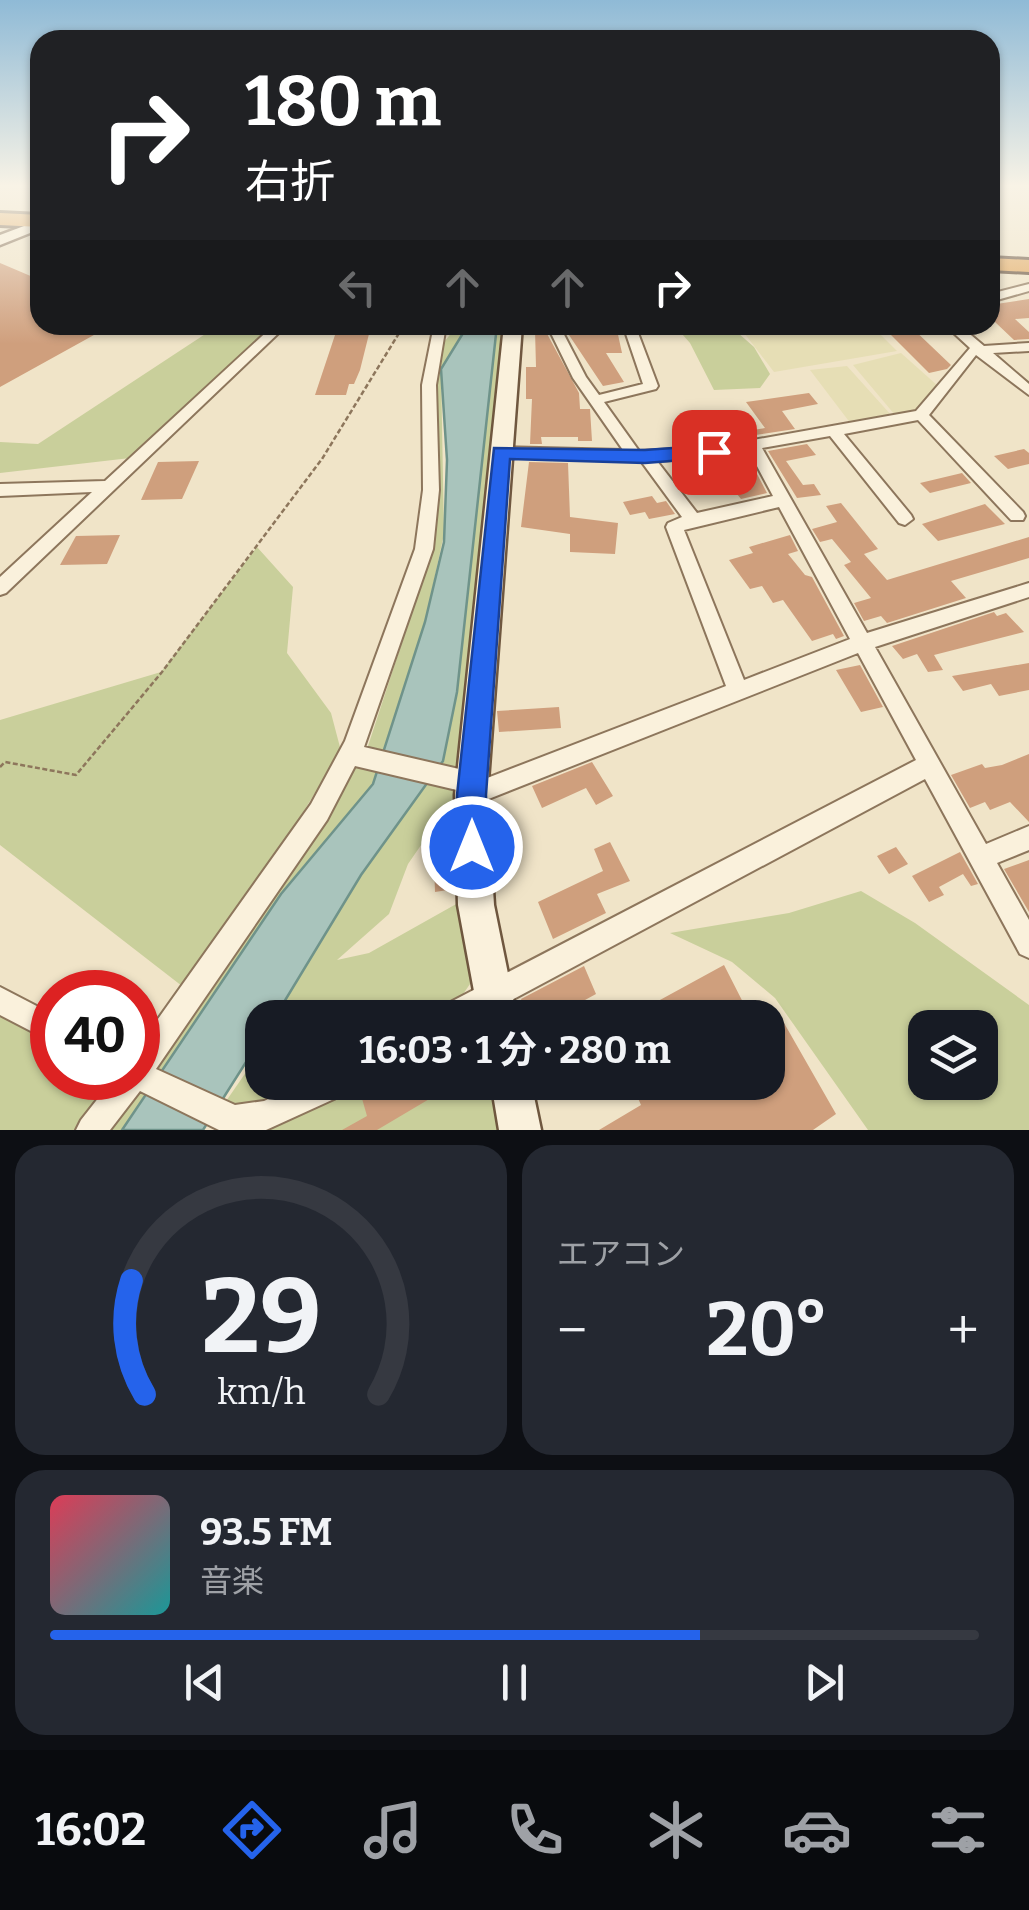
<!DOCTYPE html>
<html lang="ja">
<meta charset="utf-8">
<style>
:root{--surface:#171b24;--page:#242831;--text:#f1f3f6;--muted:#9ea1a6;--line:#363941;--accent:#2563eb}
body{margin:0;font-family:Bitter,"Noto Sans JP",serif;background:var(--page);color:var(--text);height:100vh;display:flex;flex-direction:column;font-size:38px;white-space:nowrap}
*{box-sizing:border-box;margin:0}
p{font-size:32px;color:var(--muted)}
.icon{flex:none;width:55px;height:55px;fill:none;stroke:currentColor;stroke-width:2;stroke-linecap:round;stroke-linejoin:round}
.map{position:relative;height:1130px;overflow:hidden}
.details{display:flex;flex-direction:column;gap:15px;padding:15px;background:#0d0f14;flex:1}
.details>*{flex:none}
.guide{position:absolute;left:30px;top:30px;width:970px;height:305px;border-radius:30px;box-shadow:0 2px 8px #0004;background:#202124;color:#fff;overflow:hidden}
.tools{position:absolute;left:908px;top:1010px;display:grid;gap:20px}
.tools a{display:grid;place-items:center;width:90px;height:90px;border-radius:20px;background:var(--surface);box-shadow:0 2px 8px #0004;font-size:50px}
.speed{position:absolute;left:30px;top:970px;display:flex;gap:20px;font-size:50px;font-weight:700;text-align:center}
.speed>*{display:grid;place-content:center;width:130px;height:130px;border-radius:50%;background:var(--surface);box-shadow:0 2px 8px #0004;line-height:1}
.speed .limit{border:15px solid #d22;background:#fff;color:#111}
.pin{position:absolute;display:grid;place-items:center;width:85px;height:85px;color:#fff;margin:-42px;border-radius:20px;box-shadow:0 5px 15px #0006}
.me{position:absolute;width:110px;margin:-55px;rotate:0deg;stroke-linejoin:round;filter:drop-shadow(0 0 8px #0008)}
.turn{display:flex;align-items:center;gap:35px;height:210px;padding:0 50px;font-size:45px}
.turn .icon{width:130px;height:130px;stroke-width:2.5}
.turn b{display:block;font-size:70px;line-height:85px}
.lanes{display:flex;align-items:center;height:95px;padding:0 50px;background:#0003;justify-content:center;gap:50px;direction:ltr}
.lanes .off{opacity:.35}
.big{font-size:75px;font-weight:700;line-height:1.1}
.details .widget{flex:1;display:flex;flex-direction:column;justify-content:center;gap:15px;min-width:0;padding:0 35px;border-radius:30px;background:var(--page)}
.details .dial{align-items:center;gap:0}
.dial svg{height:260px;overflow:visible;fill:none;stroke:var(--line);stroke-width:7;stroke-linecap:round;text-anchor:middle}
.dial text{fill:var(--text);stroke:none}
.song{display:flex;align-items:center;gap:30px}
.cover{width:120px;height:120px;border-radius:15px;background:linear-gradient(135deg,hsl(350 70% 55%),hsl(180 70% 35%))}
.played{height:10px;border-radius:5px;background:linear-gradient(90deg,var(--accent) 70%,var(--line) 70%)}
.keys{display:flex;justify-content:space-around;direction:ltr}
.heat{display:flex;justify-content:space-between;align-items:center;font-size:55px;direction:ltr}
.details .tiles{flex:1;display:grid;gap:15px;grid-template-columns:1fr 1fr}
.widget:last-child{grid-column:span 2}
.trip{position:absolute;left:245px;top:1000px;width:540px;height:100px;border-radius:30px;background:var(--surface);box-shadow:0 2px 8px #0004;font-weight:700;line-height:100px;text-align:center}
.tab-bar{display:flex;height:160px;justify-content:space-around;align-items:center;background:#090b0e;color:var(--muted)}
.tab-bar .icon{width:70px;height:70px}
.tab-bar .selected{color:var(--accent)}
.tab-bar b{font-size:45px;color:var(--text)}
.map>svg:first-child{display:block}
.farmland{fill:#e6deb5}
.green{fill:#c9cf9b;fill-rule:evenodd}
.water{fill:#a9c4bc;stroke:#6f938a;stroke-width:2.5}
.building{fill:#cf9f7d}
.lines{fill:none;stroke-linecap:round;stroke-linejoin:round}
.street-casing{stroke:#8d765c;stroke-width:4}
.secondary-casing{stroke:#6f573f;stroke-width:5}
.highway-casing{stroke:#5b4430;stroke-width:6}
.path{stroke:#8d765c;stroke-width:2.5;stroke-dasharray:5 2.5;stroke-linecap:butt}
.street{fill:#faf1dc;fill-rule:evenodd}
.secondary{fill:#faf1dc;fill-rule:evenodd}
.highway{fill:#e0a458;fill-rule:evenodd}
.route{fill:#2563eb;stroke:#184099;stroke-width:2.5}
</style>
<div class="map">
<svg width="1029" height="1130" viewBox="0 0 1029 1130">
<rect width="100%" height="100%" fill="#f0e4c8"/>
<!-- farmland -->
<path class="farmland" d="M738 325H871L897 351 774 372Z
M901 353 938 386 915 412 895 415 853 365Z
M847 366 892 416 851 424 810 370Z"/>
<!-- green -->
<path class="green" d="M219 325H281L139 457 0 473V442L38 444Z
M458 325H467L441 369 444 534 425 622 373 784 300 870 122 1130H0V1000L52 1029V1078H138V1070L191 993 0 845V720L161 672 257 547 293 587 287 653 331 713 341 751 204 972 367 749 434 545 436 384 444 342Z
M489 325H504L502 376 457 793 408 864 389 914 337 960 369 953 458 903 470 934V984L457 1003 433 1017H285L289 1009 281 1017 274 1018 356 883 445 752Z
M674 325H729L754 347 770 374 760 388 714 390 690 343Z
M861 891 915 923 1029 1005V1130H868L775 998 732 962 670 933 789 913ZM925 1028H980V1082H925Z
M262 1049V1082L511 1083 520 1130H235L222 1107Z"/>
<!-- water -->
<path class="water" d="M468 325H497L457 692 443 761 361 875 275 1017 262 1018V1037L203 1130H122L281 894 373 784 425 622 444 542 447 460 441 369Z"/>
<!-- building -->
<path class="building" d="M0 263 40 280V325H112L0 387Z
M1029 299V318L1015 319 1029 332V339L1014 340 995 322 990 323V305Z
M909 325 951 365 947 369 929 373 886 330Z
M338 326H371L360 370 354 384H349L346 395H315Z
M565 329 617 330 622 353H606L624 382 603 386Z
M535 330H545L579 393 580 409H590L592 441H578V437H541L542 444H530L532 399H526V367H536Z
M809 393 818 404 782 411 795 429 695 444 682 422H729L734 433 765 428 746 402Z
M807 444 816 455 786 461 803 485 814 484 821 495 797 498 768 451Z
M1024 449 1029 453V464L1008 469 994 456Z
M747 455 767 493 741 499 729 484 705 485 700 470 734 468 728 458Z
M199 461 182 499 141 500 158 462Z
M529 462 568 463 570 517 618 523 615 554 570 552V534L521 527Z
M962 473 971 483 930 493 920 483Z
M652 496 657 503 666 501 675 514 649 519 645 512 630 515 623 502Z
M841 503 878 549 864 554 887 580 1029 537V558L951 581 966 598 887 623 881 616 864 621 854 603 871 598 844 565 851 562 832 539 820 542 812 529 837 522 826 506Z
M985 504 1005 524 938 541 922 524Z
M120 535 107 564 60 565 76 536Z
M790 535 798 551 788 554 805 575 812 577 844 636 836 639 833 634 812 641 783 600 773 603 762 586 750 589 729 560 753 553 749 547Z
M994 612 997 616 1006 613 1024 632 934 655 943 670 928 672 917 654 903 659 892 646Z
M1029 663V690L999 696 991 684 963 691 952 676Z
M860 665 883 707 861 712 836 670Z
M559 707 561 728 499 732 497 711Z
M1029 754V822L1010 802 990 810 985 802 970 808 951 775 982 764 985 768 1002 765Z
M592 762 613 796 596 805 586 788 542 808 532 786Z
M610 842 630 881 597 894 606 913 553 939 538 902 603 871 594 849Z
M896 847 908 864 889 874 877 856Z
M960 852 978 884 971 886 963 874 939 887 944 895 929 902 912 876Z
M452 860 454 889 435 892 434 862Z
M1029 860V912L1004 869Z
M724 965 751 1018H627Z
M584 966 596 994 552 1018H528L521 999Z
M776 1009 836 1114 813 1130H599L641 1105 631 1082H768V1014Z
M384 1082H458L377 1130H342L367 1116 361 1095Z"/>
<g class="lines">
<defs>
<path id="street" d="M1029 284V291L990 302V294Z
M274 325H287L6 593 0 595V577L92 492 0 496V484L105 481Z
M434 325H446L436 385 439 490 433 549 364 747 472 772 480 775 482 780 726 686 666 527 668 523 682 517 641 461 501 457 493 452 501 447 623 450 573 378 547 325H559L586 377 599 395 643 384 623 325H635L658 386 656 389 604 402 639 451 714 447 916 411 970 348 945 325H959L984 346 1029 343V351L993 353 1029 384V395L976 355 929 415 1023 512 1025 516 1023 520H1011L918 420 844 434 911 515 913 519 905 525 899 523 830 436 762 448 867 633 1029 583V597L875 647 986 844 1029 826V850L997 863 1029 920V958L1020 954 925 779 478 1018H436L439 1008 916 760 858 653 471 806 463 803 461 791 355 766 327 820 156 1069 235 1105 264 1101 307 1082H350L346 1092 334 1099 266 1130H219L140 1091 110 1130H76L81 1120 114 1078H138V1047L311 804 345 741 415 549 423 490 422 385ZM749 451 773 496 697 513 657 461 714 457ZM779 507 850 639 744 680 684 530Z
M0 987 52 1014V1042L0 1015Z"/>
<path id="secondary" d="M40 220V229L0 245V235Z
M504 325H522L487 795 494 905 517 1018H479L458 905 455 795Z
M491 1082H531L541 1130H499Z"/>
<path id="highway" d="M0 213 40 215V227L0 225Z
M990 258 1029 260V272L990 270Z"/>
</defs>
<!-- street casing -->
<use href="#street" class="street-casing"/>
<!-- secondary casing -->
<use href="#secondary" class="secondary-casing"/>
<!-- highway casing -->
<use href="#highway" class="highway-casing"/>
<!-- path -->
<path class="path" d="M0 767 5 762 76 775 162 672 322 459 404 325"/>
<!-- street -->
<use href="#street" class="street"/>
<!-- secondary -->
<use href="#secondary" class="secondary"/>
<!-- highway -->
<use href="#highway" class="highway"/>
</g>
<!-- sky -->
<linearGradient id="sky" x2="0" y2="1"><stop stop-color="#8fbad6"/><stop offset="0.54" stop-color="#f8f3e6"/><stop offset="1" stop-color="#f8f3e6" stop-opacity="0"/></linearGradient>
<rect width="1029" height="344" fill="url(#sky)"/>
<!-- route -->
<path class="route" d="M714 445 724 452 721 457 645 463 510 459 486 795 487 847 483 858 472 863 461 858 456 847 457 795 494 448 645 450Z"/>
</svg>
<div class="tools">
<a><svg class="icon" aria-label="layers" viewBox="0 0 24 24"><path d="M12 4l9 5-9 5-9-5zM3 14l9 5 9-5"/></svg></a>
</div>
<div class="speed"><div class="limit">40</div></div>
<div class="pin" style="left:714px;top:452px;background:#d93025"><svg class="icon" aria-label="arrive" viewBox="0 0 24 24"><path d="M6 21V4h12l-3 4 3 4H6"/></svg></div>
<svg class="me" style="left:472px;top:847px" viewBox="-20 -20 40 40"><circle r="17" fill="#2563eb" stroke="#fff" stroke-width="3"/><path d="M0-11L8 9 0 5-8 9z" fill="#fff"/></svg>
<div class="trip">16:03 · 1 分 · 280 m</div>
<div class="guide">
<div class="turn"><svg class="icon" aria-label="right" viewBox="0 0 24 24"><path d="M7 20v-9h11M14 6l5 5-5 5"/></svg><div><b>180 m</b>右折</div></div>
<div class="lanes"><svg class="icon off" aria-label="left" viewBox="0 0 24 24"><path d="M17 20v-9H6M10 6l-5 5 5 5"/></svg><svg class="icon off" aria-label="ahead" viewBox="0 0 24 24"><path d="M12 20V5M6 11l6-6 6 6"/></svg><svg class="icon off" aria-label="ahead" viewBox="0 0 24 24"><path d="M12 20V5M6 11l6-6 6 6"/></svg><svg class="icon" aria-label="right" viewBox="0 0 24 24"><path d="M7 20v-9h11M14 6l5 5-5 5"/></svg></div>
</div>
</div>
<section class="details">
<div class="tiles">
<div class="widget dial"><svg viewBox="0 0 100 80">
<path d="M14 69A42 42 0 1 1 86 69"/>
<path d="M14 69A42 42 0 0 1 10 34" stroke="#2563eb"/>
<text x="50" y="56" font-size="32" font-weight="700">29</text>
<text x="50" y="72" font-size="11">km/h</text>
</svg></div>
<div class="widget"><p>エアコン</p>
<div class="heat"><a>−</a><b class="big">20°</b><a>+</a></div>
</div>
<div class="widget">
<div class="song"><i class="cover"></i><div><b>93.5 FM</b><p>音楽</p></div></div>
<div class="played"></div>
<div class="keys"><svg class="icon" aria-label="previous" viewBox="0 0 24 24"><path d="M18 5L8 12l10 7zM5 5v14"/></svg><svg class="icon" aria-label="pause" viewBox="0 0 24 24"><path d="M8 5v14M16 5v14"/></svg><svg class="icon" aria-label="next" viewBox="0 0 24 24"><path d="M6 5l10 7-10 7zM19 5v14"/></svg></div>
</div>
</div>
</section>
<nav class="tab-bar">
<b>16:02</b>
<svg class="icon selected" aria-label="directions" viewBox="0 0 24 24"><path d="M12 3l9 9-9 9-9-9zM9 14v-3h6M13 9l2 2-2 2"/></svg>
<svg class="icon" aria-label="music" viewBox="0 0 24 24"><path d="M9 18V5l10-2v13"/><circle cx="6" cy="18" r="3"/><circle cx="16" cy="16" r="3"/></svg>
<svg class="icon" aria-label="phone" viewBox="0 0 24 24"><path d="M5 4h4l2 5-3 2q2 4 5 5l2-3 5 2v4C11 20 4 13 5 4z"/></svg>
<svg class="icon" aria-label="climate" viewBox="0 0 24 24"><path d="M12 3v18M4 7l16 10M4 17L20 7"/></svg>
<svg class="icon" aria-label="car" viewBox="0 0 24 24"><path d="M5 17H2v-5l4-1 3-4h7l3 4 3 1v5h-3M9 17h6M6 11h13"/><circle cx="7" cy="17" r="2"/><circle cx="17" cy="17" r="2"/></svg>
<svg class="icon" aria-label="filters" viewBox="0 0 24 24"><path d="M4 7h16M4 17h16"/><circle cx="9" cy="7" r="2"/><circle cx="15" cy="17" r="2"/></svg>
</nav>
